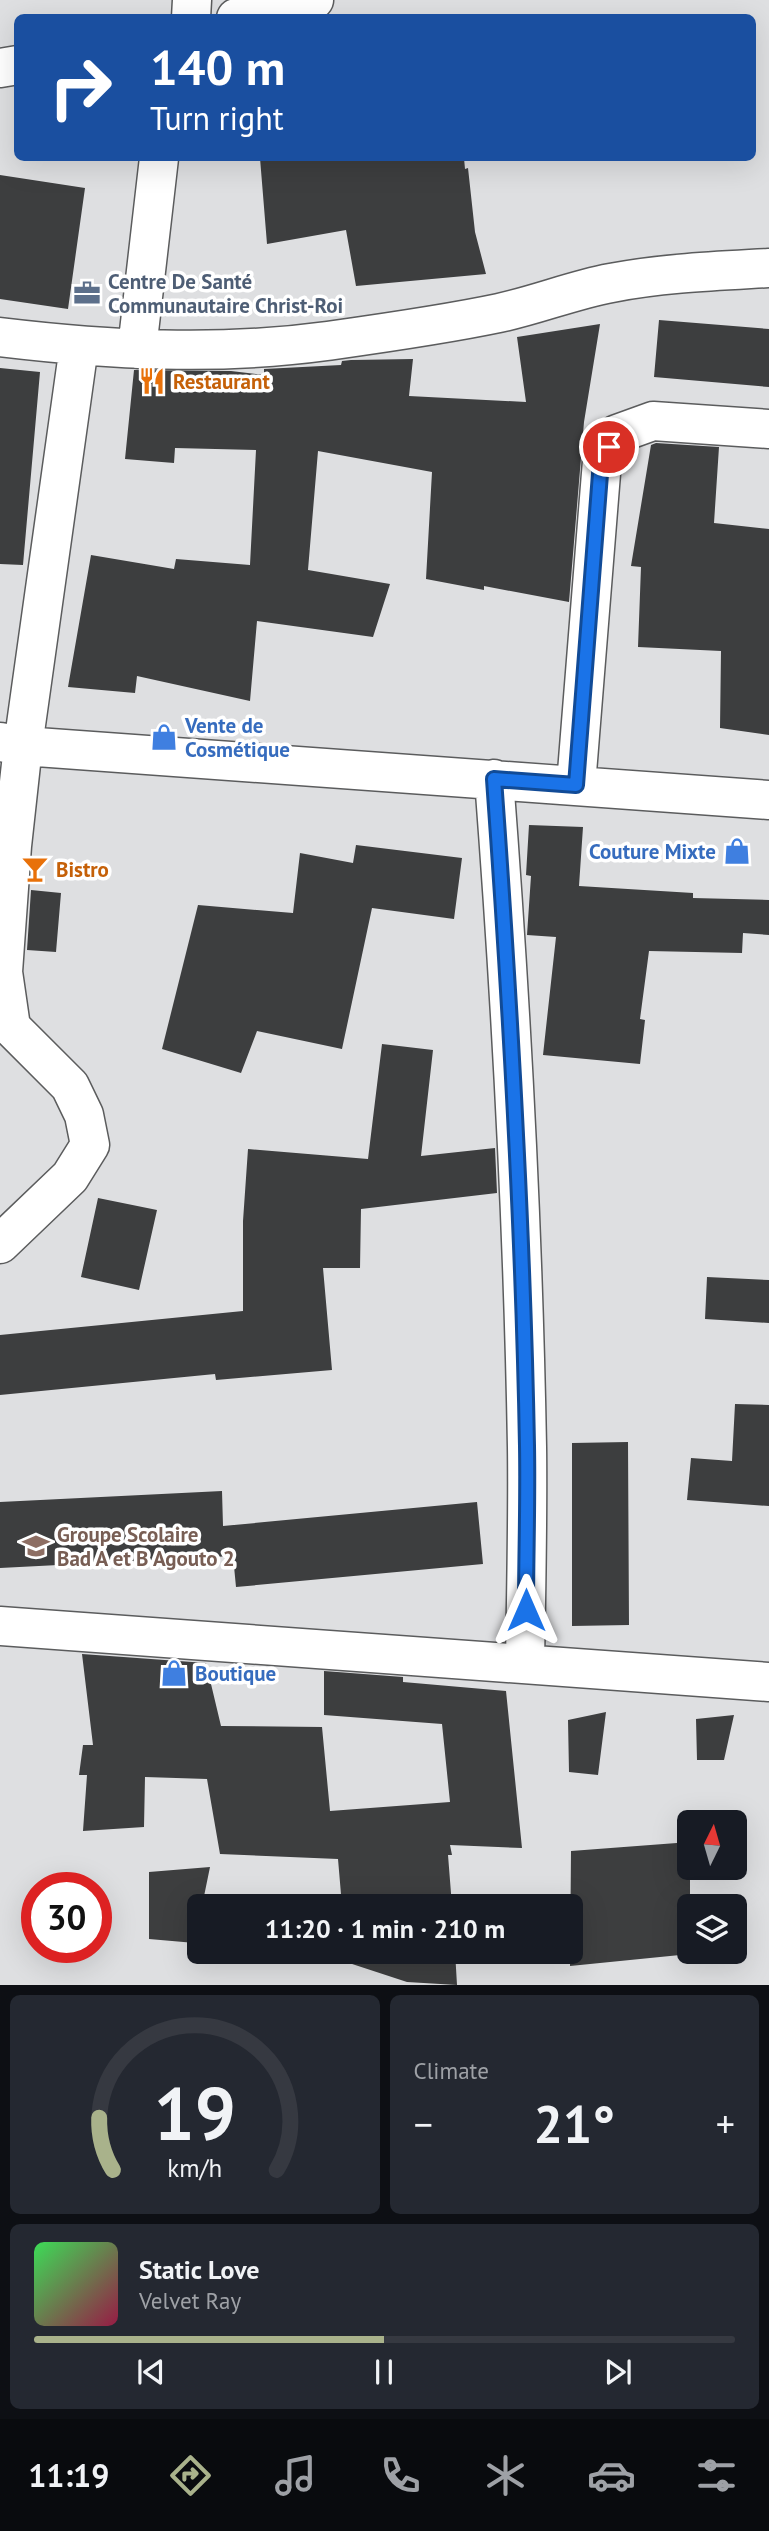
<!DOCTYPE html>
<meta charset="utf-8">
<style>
:root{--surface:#171b24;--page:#242831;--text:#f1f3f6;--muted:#9ea1a6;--line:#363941;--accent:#a9b28b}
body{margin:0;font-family:"PT Sans",sans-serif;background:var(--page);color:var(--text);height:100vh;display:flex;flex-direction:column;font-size:26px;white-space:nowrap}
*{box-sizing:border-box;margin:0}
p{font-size:23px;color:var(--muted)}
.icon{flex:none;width:38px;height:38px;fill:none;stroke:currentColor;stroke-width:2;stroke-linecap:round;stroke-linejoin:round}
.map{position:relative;height:1985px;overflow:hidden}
.panel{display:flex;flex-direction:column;gap:10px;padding:10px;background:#0d0f14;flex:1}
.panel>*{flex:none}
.banner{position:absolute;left:14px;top:14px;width:742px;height:147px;border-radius:10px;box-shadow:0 7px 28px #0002;background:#1a4fa0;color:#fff;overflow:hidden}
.needle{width:46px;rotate:5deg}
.fabs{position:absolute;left:677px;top:1810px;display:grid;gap:14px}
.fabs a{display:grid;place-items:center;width:70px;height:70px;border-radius:10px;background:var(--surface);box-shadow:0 7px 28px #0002;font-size:35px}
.speed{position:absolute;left:21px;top:1872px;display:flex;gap:14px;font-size:35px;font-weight:700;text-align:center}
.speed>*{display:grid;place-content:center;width:91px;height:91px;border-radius:50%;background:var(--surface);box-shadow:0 7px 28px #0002;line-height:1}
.speed .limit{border:10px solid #d22;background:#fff;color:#111}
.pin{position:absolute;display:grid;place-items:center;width:60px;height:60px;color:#fff;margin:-30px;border:4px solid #fff;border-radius:50%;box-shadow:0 2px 7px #0007}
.me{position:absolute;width:77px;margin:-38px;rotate:0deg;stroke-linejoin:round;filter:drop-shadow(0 0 5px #0008)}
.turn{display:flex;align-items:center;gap:24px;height:147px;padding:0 21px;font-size:32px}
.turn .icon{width:91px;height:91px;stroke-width:2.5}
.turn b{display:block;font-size:49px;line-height:60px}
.big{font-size:52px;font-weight:600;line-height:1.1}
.panel .widget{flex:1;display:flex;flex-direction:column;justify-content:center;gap:10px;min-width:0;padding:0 24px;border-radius:10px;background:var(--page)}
.panel .dial{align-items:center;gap:0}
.dial svg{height:182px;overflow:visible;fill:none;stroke:var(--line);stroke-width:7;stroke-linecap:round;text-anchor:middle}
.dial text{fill:var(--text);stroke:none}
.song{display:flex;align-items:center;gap:21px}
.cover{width:84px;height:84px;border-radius:10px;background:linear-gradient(135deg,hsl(130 70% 55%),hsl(340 70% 35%))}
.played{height:7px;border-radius:4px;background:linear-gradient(90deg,var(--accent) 50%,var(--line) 50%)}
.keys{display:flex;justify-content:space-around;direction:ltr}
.heat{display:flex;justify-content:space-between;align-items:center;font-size:38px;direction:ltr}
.panel .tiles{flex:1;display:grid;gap:10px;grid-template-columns:1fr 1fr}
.widget:last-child{grid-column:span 2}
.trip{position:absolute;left:187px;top:1894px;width:396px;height:70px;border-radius:10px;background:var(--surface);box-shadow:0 7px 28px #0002;font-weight:600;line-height:70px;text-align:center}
.menu{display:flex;height:112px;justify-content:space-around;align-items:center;background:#090b0e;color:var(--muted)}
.menu .icon{width:49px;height:49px}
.menu .current{color:var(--accent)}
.menu b{font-size:32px;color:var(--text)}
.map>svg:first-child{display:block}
.building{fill:#3d3e3f}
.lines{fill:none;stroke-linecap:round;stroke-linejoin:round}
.street-casing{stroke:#5b5c5d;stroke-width:41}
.secondary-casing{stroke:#5b5c5d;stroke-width:41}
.street{stroke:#fff;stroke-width:38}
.secondary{stroke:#fff;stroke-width:38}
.route-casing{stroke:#114b97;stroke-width:18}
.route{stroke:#1a73e8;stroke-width:12}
.labels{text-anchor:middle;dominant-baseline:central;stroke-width:7;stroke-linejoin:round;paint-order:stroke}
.service-label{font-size:21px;font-weight:bold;fill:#4e5e75;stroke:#fff;text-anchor:start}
.food-label{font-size:21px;font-weight:bold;fill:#c56008;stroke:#fff;text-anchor:start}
.shop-label{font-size:21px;font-weight:bold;fill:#366cbe;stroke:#fff;text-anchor:start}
.education-label{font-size:21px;font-weight:bold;fill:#785e54;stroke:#fff;text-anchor:start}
</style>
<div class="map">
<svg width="769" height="1985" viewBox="0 0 769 1985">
<rect width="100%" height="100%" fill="#dedfe1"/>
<!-- building -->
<path class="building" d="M260 158H464L465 169 468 168 475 232 486 274 356 286 346 230 267 244Z
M0 175 85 188 68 309 0 299Z
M659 320 769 329V387L654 377Z
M600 324 584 422 569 602 484 586V590L426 579 432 472 318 451 308 570 390 584 373 637 257 621 250 701 137 676 135 693 68 687 91 555 174 569 176 559 250 565 256 450 175 448 174 463 125 459 134 370 231 371 264 375V369L341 365 342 361 351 360 413 359 409 396 526 402 517 337Z
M0 368 40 372 23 565 0 564Z
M656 443 719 447 714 523 769 529V735L720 728 721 651 638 647 641 567 631 566 651 445Z
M529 825 583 827 579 886 693 893V898L769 900V935L743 933 742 953 649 951 640 1019 645 1020 640 1064 543 1055 556 937 527 935 531 876 526 875Z
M356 845 462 858 454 919 372 908 342 1049 257 1031 241 1073 162 1049 198 905 293 913 300 853 353 863Z
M31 890 61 893 56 952 27 950Z
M382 1044 433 1050 421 1156 495 1148 497 1193 361 1209 360 1268H323L332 1370 216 1380 215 1374 0 1395V1335L243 1311V1221L248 1149 368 1159Z
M98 1198 157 1210 139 1290 81 1277Z
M707 1277 769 1280V1323L705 1319Z
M735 1404 769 1405V1506L687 1500 691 1458 732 1461Z
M628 1442 629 1625 572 1626V1443Z
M222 1491 223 1526 477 1502 483 1564 236 1587 233 1556 0 1568V1502Z
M82 1654 206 1663 221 1726 322 1727 330 1811 450 1802 442 1724 324 1715V1671L403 1677V1682L506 1691 522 1848 450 1845 452 1855H448L452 1906H342L338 1859 220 1854 207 1779 145 1777 144 1827 83 1831 87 1775H79L83 1745H93Z
M606 1712 598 1775 569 1772 568 1720Z
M734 1715 724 1760H697L696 1719Z
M690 1842V1954L570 1966 571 1851Z
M210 1867 202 1906H200L195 1943 149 1939V1872Z
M345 1951H455L457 1985 407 1982 346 1962Z"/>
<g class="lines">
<defs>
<path id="street" d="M191 18 192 0
M0 337C109 350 217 356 327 341 384 333 442 325 499 313 537 305 573 290 611 283 663 273 717 271 769 268
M137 349 159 158
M0 742 23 746 769 800
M494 779C511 1001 523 1224 527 1447 528 1519 526 1592 525 1664
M576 785 602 461 617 434 653 421 769 429
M0 1244 70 1177 90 1145 84 1115 70 1086 11 1027 3 972 12 846 23 746 79 346
M0 1626 769 1682"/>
<path id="secondary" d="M236 18 314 0
M0 68 18 65"/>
</defs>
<!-- street casing -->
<use href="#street" class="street-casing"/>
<!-- secondary casing -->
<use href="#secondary" class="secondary-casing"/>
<!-- street -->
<use href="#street" class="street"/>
<!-- secondary -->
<use href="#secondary" class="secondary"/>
</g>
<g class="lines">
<defs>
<path id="route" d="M526 1610C526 1555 528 1501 527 1446 523 1223 510 1001 494 779L576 785 601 461 609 447"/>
</defs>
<!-- route casing -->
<use href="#route" class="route-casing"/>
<!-- route -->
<use href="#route" class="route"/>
</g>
<!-- icons -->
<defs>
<symbol id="office-bare" viewBox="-9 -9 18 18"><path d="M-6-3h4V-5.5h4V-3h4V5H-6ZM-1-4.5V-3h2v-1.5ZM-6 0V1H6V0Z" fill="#5c6f8a" stroke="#fff" stroke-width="2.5" paint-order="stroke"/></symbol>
<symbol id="restaurant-bare" viewBox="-9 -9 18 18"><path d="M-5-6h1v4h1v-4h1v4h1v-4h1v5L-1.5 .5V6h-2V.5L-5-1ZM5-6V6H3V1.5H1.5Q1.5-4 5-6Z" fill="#e8710a" stroke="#fff" stroke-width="2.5" paint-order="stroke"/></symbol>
<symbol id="shop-bare" viewBox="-9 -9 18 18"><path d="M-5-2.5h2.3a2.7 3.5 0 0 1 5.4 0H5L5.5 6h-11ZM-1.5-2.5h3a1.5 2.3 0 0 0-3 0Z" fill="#3f7fe0" stroke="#fff" stroke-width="2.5" paint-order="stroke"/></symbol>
<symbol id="bar-bare" viewBox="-9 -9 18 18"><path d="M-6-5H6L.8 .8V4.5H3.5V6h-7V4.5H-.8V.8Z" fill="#e8710a" stroke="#fff" stroke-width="2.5" paint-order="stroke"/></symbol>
<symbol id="school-bare" viewBox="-9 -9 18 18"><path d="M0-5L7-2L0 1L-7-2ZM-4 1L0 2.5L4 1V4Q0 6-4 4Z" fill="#8d6e63" stroke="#fff" stroke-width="2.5" paint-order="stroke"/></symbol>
</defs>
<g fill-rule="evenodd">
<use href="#office-bare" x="68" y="274" width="38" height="38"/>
<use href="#restaurant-bare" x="133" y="362" width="38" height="38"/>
<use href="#shop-bare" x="145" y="718" width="38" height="38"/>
<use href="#shop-bare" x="718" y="832" width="38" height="38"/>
<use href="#bar-bare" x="16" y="850" width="38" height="38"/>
<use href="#school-bare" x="17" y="1527" width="38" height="38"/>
<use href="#shop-bare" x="155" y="1654" width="38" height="38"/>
</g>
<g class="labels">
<!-- service labels -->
<g class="service-label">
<text x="108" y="281">Centre De Santé<tspan x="108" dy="24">Communautaire Christ-Roi</tspan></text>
</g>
<!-- food labels -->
<g class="food-label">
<text x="173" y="381">Restaurant</text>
<text x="56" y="869">Bistro</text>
</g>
<!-- shop labels -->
<g class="shop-label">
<text x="185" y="725">Vente de<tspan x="185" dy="24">Cosmétique</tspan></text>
<text x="716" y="851" text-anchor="end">Couture Mixte</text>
<text x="195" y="1673">Boutique</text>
</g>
<!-- education labels -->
<g class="education-label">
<text x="57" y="1534">Groupe Scolaire<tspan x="57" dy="24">Bad A et B Agouto 2</tspan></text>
</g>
</g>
</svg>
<div class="fabs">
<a><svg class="needle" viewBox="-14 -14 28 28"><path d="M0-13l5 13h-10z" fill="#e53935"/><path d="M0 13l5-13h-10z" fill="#9ea1a6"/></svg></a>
<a><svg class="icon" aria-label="layers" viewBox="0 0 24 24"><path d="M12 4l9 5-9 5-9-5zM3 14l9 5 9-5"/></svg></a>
</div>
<div class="speed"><div class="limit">30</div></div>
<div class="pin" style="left:609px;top:447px;background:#d93025"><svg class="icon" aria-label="arrive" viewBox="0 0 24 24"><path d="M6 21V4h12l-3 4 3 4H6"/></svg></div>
<svg class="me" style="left:526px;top:1610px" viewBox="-20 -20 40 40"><path d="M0-17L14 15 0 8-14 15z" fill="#1a73e8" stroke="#fff" stroke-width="4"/></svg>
<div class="trip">11:20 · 1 min · 210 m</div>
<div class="banner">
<div class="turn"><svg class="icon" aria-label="right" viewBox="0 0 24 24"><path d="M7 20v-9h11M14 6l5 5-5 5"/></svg><div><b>140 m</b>Turn right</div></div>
</div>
</div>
<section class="panel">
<div class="tiles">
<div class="widget dial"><svg viewBox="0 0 100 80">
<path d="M14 69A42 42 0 1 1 86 69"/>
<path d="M14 69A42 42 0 0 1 8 46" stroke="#a9b28b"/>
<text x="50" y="56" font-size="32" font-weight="700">19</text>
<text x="50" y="72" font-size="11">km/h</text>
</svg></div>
<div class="widget"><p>Climate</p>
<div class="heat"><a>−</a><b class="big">21°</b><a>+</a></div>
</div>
<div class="widget">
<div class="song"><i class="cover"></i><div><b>Static Love</b><p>Velvet Ray</p></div></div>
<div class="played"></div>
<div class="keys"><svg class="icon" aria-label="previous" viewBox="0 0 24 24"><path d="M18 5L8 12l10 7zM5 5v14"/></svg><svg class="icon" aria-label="pause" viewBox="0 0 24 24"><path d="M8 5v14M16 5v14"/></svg><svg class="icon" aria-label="next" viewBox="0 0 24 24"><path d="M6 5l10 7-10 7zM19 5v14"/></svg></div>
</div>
</div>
</section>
<nav class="menu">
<b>11:19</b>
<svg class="icon current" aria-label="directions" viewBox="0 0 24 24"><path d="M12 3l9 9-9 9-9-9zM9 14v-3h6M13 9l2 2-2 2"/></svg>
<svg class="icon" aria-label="music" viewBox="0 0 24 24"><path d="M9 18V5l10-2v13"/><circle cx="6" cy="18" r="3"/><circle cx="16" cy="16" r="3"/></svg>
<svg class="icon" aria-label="phone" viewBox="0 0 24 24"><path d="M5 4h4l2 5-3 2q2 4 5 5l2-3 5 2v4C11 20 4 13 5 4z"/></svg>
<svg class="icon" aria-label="climate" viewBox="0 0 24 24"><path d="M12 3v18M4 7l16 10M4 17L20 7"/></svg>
<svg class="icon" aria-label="car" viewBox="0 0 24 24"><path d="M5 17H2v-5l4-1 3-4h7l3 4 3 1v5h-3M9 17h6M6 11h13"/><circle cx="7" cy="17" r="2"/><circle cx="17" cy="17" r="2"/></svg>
<svg class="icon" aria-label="filters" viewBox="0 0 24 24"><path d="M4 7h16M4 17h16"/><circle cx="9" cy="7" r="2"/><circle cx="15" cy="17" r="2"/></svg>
</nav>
